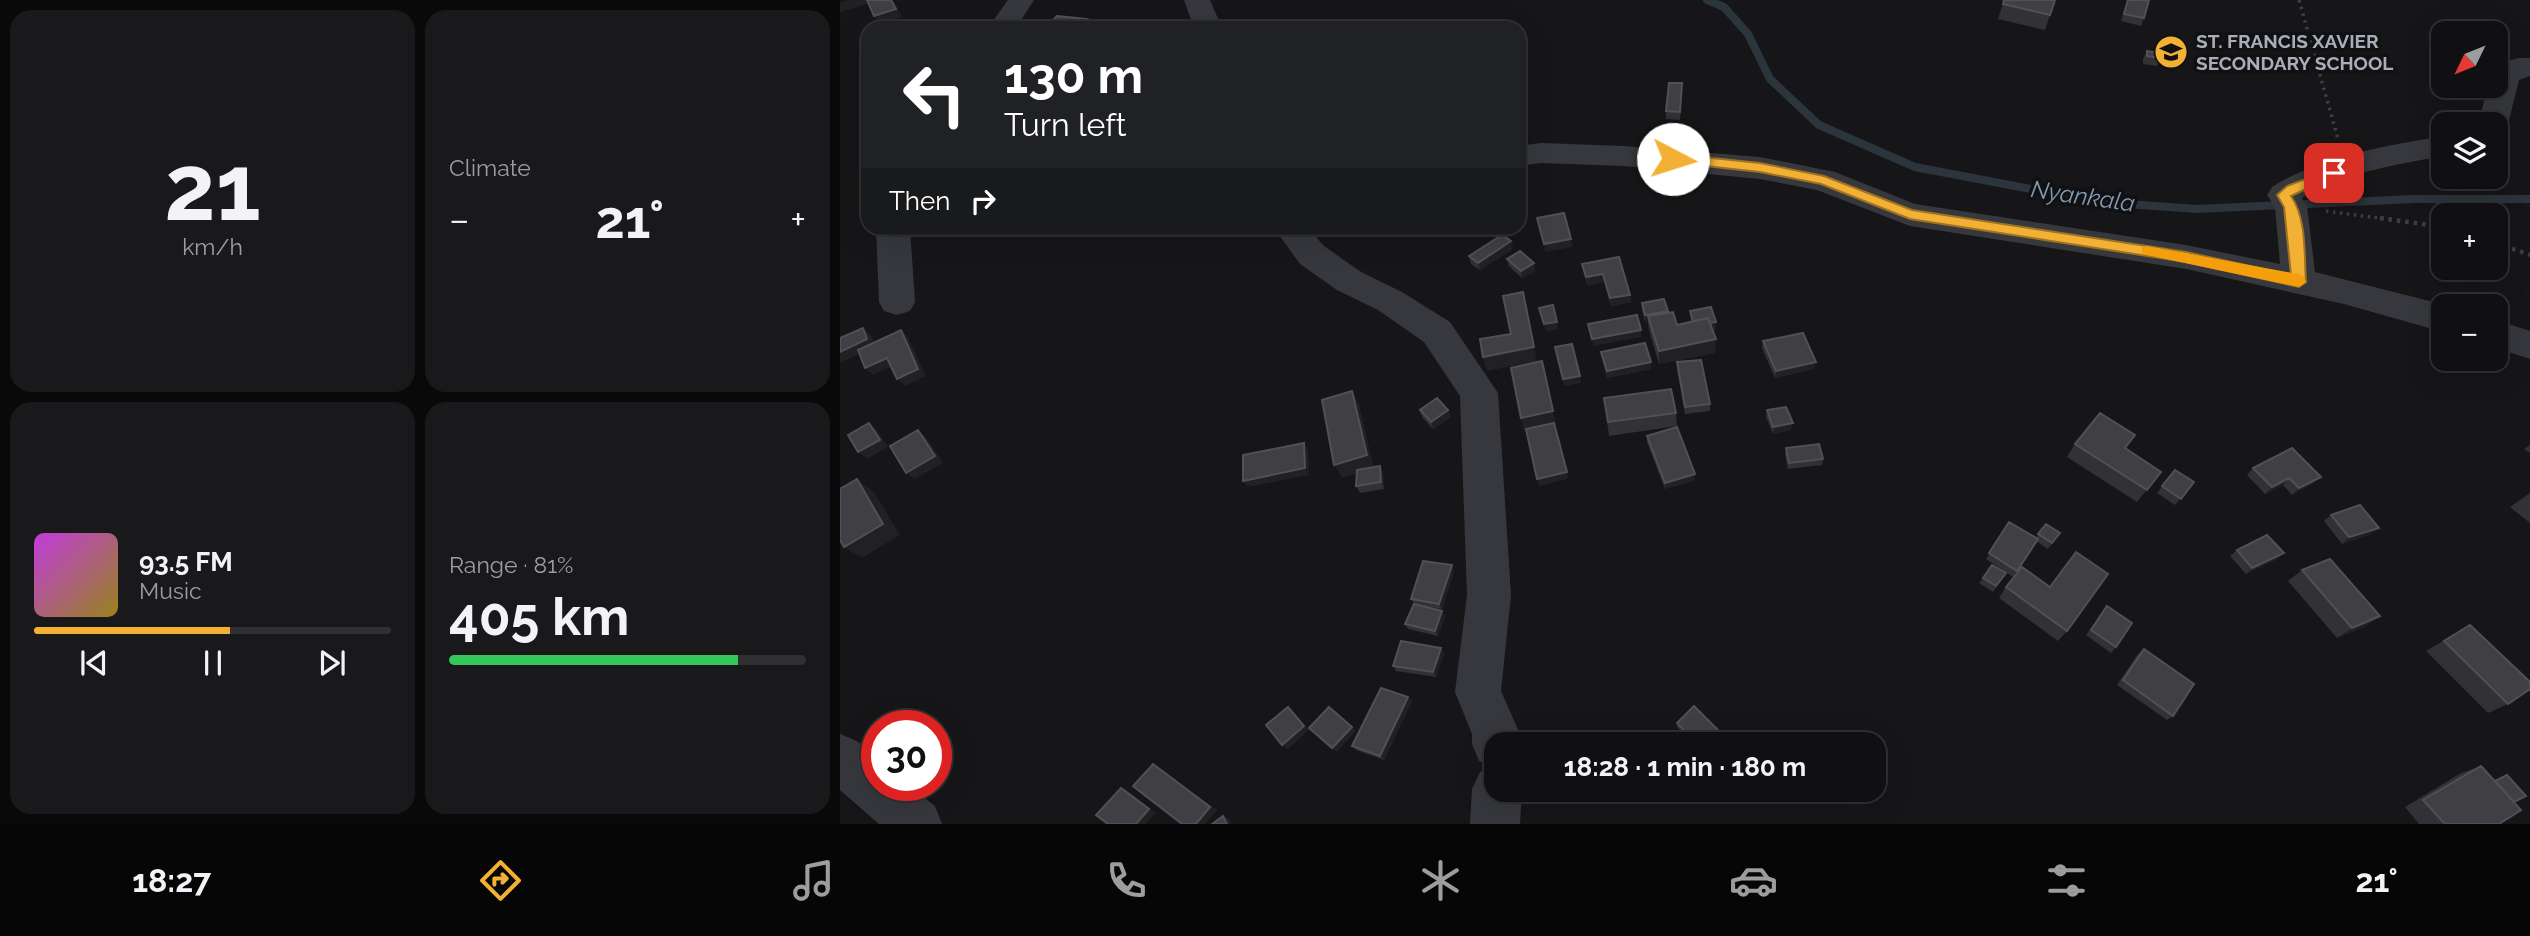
<!DOCTYPE html>
<meta charset="utf-8">
<style>
:root{--surface:#101012;--page:#19191b;--text:#f1f3f6;--muted:#9c9d9f;--line:#303032;--accent:#f2b134}
body{margin:0;font-family:Raleway,sans-serif;background:var(--page);color:var(--text);height:100vh;display:flex;flex-direction:column;font-size:26px;white-space:nowrap}
*{box-sizing:border-box;margin:0}
p{font-size:23px;color:var(--muted)}
.icon{flex:none;width:38px;height:38px;fill:none;stroke:currentColor;stroke-width:2;stroke-linecap:round;stroke-linejoin:round}
.map{position:relative;flex:1;overflow:hidden}
.drawer{display:flex;flex-direction:column;gap:10px;padding:10px;background:#09090a;width:840px}
.drawer>*{flex:none}
.top-card{position:absolute;left:21px;top:21px;width:665px;height:214px;border-radius:21px;box-shadow:0 7px 28px #0002,0 0 0 2px var(--line);background:#202124;color:#fff;overflow:hidden}
.needle{width:46px;rotate:227deg}
.buttons{position:absolute;left:1591px;top:21px;display:grid;gap:14px}
.buttons a{display:grid;place-items:center;width:77px;height:77px;border-radius:14px;background:var(--surface);box-shadow:0 7px 28px #0002,0 0 0 2px var(--line);font-size:35px}
.speed{position:absolute;left:21px;top:710px;display:flex;gap:14px;font-size:35px;font-weight:700;text-align:center}
.speed>*{display:grid;place-content:center;width:91px;height:91px;border-radius:50%;background:var(--surface);box-shadow:0 7px 28px #0002,0 0 0 2px var(--line);line-height:1}
.speed .limit{border:10px solid #d22;background:#fff;color:#111}
.pin{position:absolute;display:grid;place-items:center;width:60px;height:60px;color:#fff;margin:-30px;border-radius:14px;box-shadow:0 4px 10px #0006}
.me{position:absolute;width:77px;margin:-38px;rotate:95deg;stroke-linejoin:round;filter:drop-shadow(0 0 5px #0008)}
.turn{display:flex;align-items:center;gap:24px;height:147px;padding:0 28px;font-size:32px}
.turn .icon{width:91px;height:91px;stroke-width:2.5}
.turn b{display:block;font-size:49px;line-height:60px}
.then{display:flex;align-items:center;height:66px;padding:0 28px;background:#0003;gap:14px;font-size:26px}
.big{font-size:52px;font-weight:700;line-height:1.1}
.drawer .widget{flex:1;display:flex;flex-direction:column;justify-content:center;gap:10px;min-width:0;padding:0 24px;border-radius:21px;background:var(--page)}
.drawer .dial{align-items:center;gap:0}
.dial b{font-size:91px;line-height:1}
.song{display:flex;align-items:center;gap:21px}
.cover{width:84px;height:84px;border-radius:10px;background:linear-gradient(135deg,hsl(290 70% 55%),hsl(50 70% 35%))}
.played{height:7px;border-radius:4px;background:linear-gradient(90deg,var(--accent) 55%,var(--line) 55%)}
.keys{display:flex;justify-content:space-around;direction:ltr}
.heat{display:flex;justify-content:space-between;align-items:center;font-size:38px;direction:ltr}
.charge{height:10px;border-radius:5px;background:linear-gradient(90deg,#34c759 81%,var(--line) 0)}
.drawer .tiles{flex:1;display:grid;gap:10px;grid-template-columns:repeat(2,1fr)}
.trip{position:absolute;left:644px;top:732px;width:402px;height:70px;border-radius:21px;background:var(--surface);box-shadow:0 7px 28px #0002,0 0 0 2px var(--line);font-weight:700;line-height:70px;text-align:center}
.tab-bar{display:flex;height:112px;justify-content:space-around;align-items:center;background:#060607;color:var(--muted)}
.tab-bar .icon{width:49px;height:49px}
.tab-bar .current{color:var(--accent)}
.tab-bar b{font-size:32px;color:var(--text)}
main{display:flex;flex:1;min-height:0}
.map>svg:first-child{display:block}
.lines{fill:none;stroke-linecap:round;stroke-linejoin:round}
.stream{stroke:#2c353c;stroke-width:8}
.path-far1{stroke:#3d3f44;stroke-width:3.5;stroke-dasharray:2.5 4.5;stroke-linecap:butt}
.path{stroke:#3d3f44;stroke-width:4.5;stroke-dasharray:3.5 5;stroke-linecap:butt}
.minor{fill:#37383d;fill-rule:evenodd}
.wall{fill:#323236}
.shaded-wall{fill:#212124}
.building{fill:#3f3f44;stroke:#4f5156;stroke-width:2}
.route{fill:#f2b134;stroke:#9d7322;stroke-width:2}
.slow{fill:#f59e0b}
.labels{text-anchor:middle;dominant-baseline:central;stroke-width:7;stroke-linejoin:round;paint-order:stroke}
.far-poi-label{font-size:19px;font-weight:bold;fill:#a8adb8;stroke:#111113;text-anchor:start}
.water-label{font-size:24px;font-style:italic;fill:#7f9bb3;stroke:#111113}
</style>
<main>
<section class="drawer">
<div class="tiles">
<div class="widget dial"><b>21</b><p>km/h</p></div>
<div class="widget"><p>Climate</p>
<div class="heat"><a>−</a><b class="big">21°</b><a>+</a></div>
</div>
<div class="widget">
<div class="song"><i class="cover"></i><div><b>93.5 FM</b><p>Music</p></div></div>
<div class="played"></div>
<div class="keys"><svg class="icon" aria-label="previous" viewBox="0 0 24 24"><path d="M18 5L8 12l10 7zM5 5v14"/></svg><svg class="icon" aria-label="pause" viewBox="0 0 24 24"><path d="M8 5v14M16 5v14"/></svg><svg class="icon" aria-label="next" viewBox="0 0 24 24"><path d="M6 5l10 7-10 7zM19 5v14"/></svg></div>
</div>
<div class="widget"><p>Range · 81%</p><b class="big">405 km</b><div class="charge"></div></div>
</div>
</section>
<div class="map">
<svg width="1690" height="824" viewBox="0 0 1690 824">
<rect width="100%" height="100%" fill="#161618"/>
<g class="lines">
<!-- stream -->
<path class="stream" d="M867 0 884 7 908 34 930 79 979 125 1075 167 1259 202 1357 209 1573 199H1690"/>
<!-- path-far1 -->
<path class="path-far1" d="M1459 0 1498 139
M1486 211 1553 220"/>
<!-- path -->
<path class="path" d="M1540 218 1603 227
M1656 243 1690 255"/>
<!-- minor -->
<path class="minor" d="M168 0H194L176 28H148Z
M344 0H370L382 28H354Z
M1678 58H1690V76L1679 80 1668 124 1664 131 1656 133V124H1638L1648 86H1656V69L1668 61Z
M1603 136V156C1556 165 1503 172 1462 198L1467 206 1475 272 1609 306H1603V332L1504 304 1346 269 1070 226 977 190 920 179 784 166 701 163 679 166V146L701 143 784 146 920 157 995 172 1075 204 1346 245 1440 264 1435 207 1427 195 1432 187C1482 156 1545 146 1603 136Z
M36 228H70L75 302 70 311 57 315 44 311 39 302Z
M434 228H468L484 246 521 272 562 292 610 322 658 393 671 595 661 691 680 734V744H656V789H682L680 824H630L632 789 640 772 652 766 639 761 632 744V734L615 692 627 595 620 396 584 342 538 310 497 290 460 264Z
M1656 320 1690 331V359L1656 348Z
M0 734 17 741 37 757V786H70L95 806 102 824H39L0 790Z"/>
</g>
<!-- wall -->
<path class="wall" d="M1164 0H1215L1205 30 1158 19Z
M1287 0 1304 18 1301 26 1281 21Z
M1307 51 1321 58 1317 66 1303 64V59Z
M842 91 840 120 826 119V111Z
M673 249 640 270 631 264 629 256Z
M779 257 790 295 791 302 771 306 764 282 747 285 742 264Z
M667 259 694 263 695 271 682 278 669 266Z
M802 303 828 311 837 325 851 322 850 311 876 322V329L872 330 875 353 819 364 809 330 808 322H805L802 310Z
M923 341 974 369 935 378 922 348Z
M761 352 811 369 767 378 762 359Z
M837 362 870 404V411L845 414 837 369Z
M512 391 519 405 533 467 543 473 544 489 520 493 516 486 517 473 502 477Z
M764 398 836 413 837 426 769 436Z
M580 410H608L611 417 593 429 582 417Z
M927 410 951 430 933 434 926 417Z
M807 436 855 480 825 489 807 442Z
M1235 444 1285 449 1321 472 1297 502 1227 457Z
M1690 445V453L1684 449Z
M946 448 983 459 982 465 948 469 945 455Z
M1413 468 1481 477 1474 483 1452 495 1443 485 1425 494 1407 475Z
M1335 470 1354 482 1335 505 1317 493Z
M1690 493V523L1670 507Z
M1491 515 1539 528 1531 534 1502 544 1484 521Z
M1169 522 1196 538 1206 524 1220 533 1208 549 1196 541 1173 577 1146 559Z
M1397 550 1444 553 1437 559 1406 574 1390 556Z
M1462 570 1540 616 1524 627 1497 638 1448 581Z
M614 571 602 609 581 606 602 611 605 617 598 636 568 629 565 624 574 604 571 599Z
M1166 573 1153 592 1139 583 1143 578Z
M1166 587 1227 631 1218 641 1159 598Z
M1267 606 1276 647 1271 653 1246 635Z
M1630 625 1668 704 1648 713 1586 651Z
M1304 649 1333 716 1327 720 1277 685 1298 654Z
M604 653 596 677 556 671 553 666Z
M572 701 544 760 516 750 512 746Z
M837 723 884 736V741L880 744H853L837 727Z
M1641 766 1654 780 1667 775 1674 802 1659 824H1579L1565 807 1621 773Z"/>
<!-- shaded-wall -->
<path class="shaded-wall" d="M9 0H28L30 3 0 12V3Z
M51 0H53L62 17 40 24 34 16Z
M247 19 252 27 251 28H239Z
M731 239 732 247 705 252 704 244Z
M671 241 673 249 640 270 638 263Z
M694 263 695 271 682 278 681 271Z
M763 274 764 282 747 285 746 277Z
M790 295 791 302 771 306 770 298Z
M828 311V318L808 316V322H805V315Z
M717 322 718 329 706 332 704 324Z
M876 322V329L854 333V326Z
M23 328 31 335 35 346 0 363V352Z
M61 330 68 337 86 376 65 386 57 379Z
M801 330V337L753 346 752 339Z
M876 339 875 353 819 364V351Z
M694 347 697 361 647 371 643 357Z
M47 358 55 365 33 375 25 368Z
M811 362V369L767 378V371Z
M976 362 974 369 935 378 936 371Z
M740 376 741 383 724 386 723 379Z
M512 391 519 405 533 468 502 477 494 465Z
M608 410 611 417 593 429 591 422Z
M713 411 716 424 684 431 681 418Z
M29 423 37 430 48 447 27 459 18 452Z
M953 423 951 430 933 434V427Z
M78 430 86 437 103 463 75 479 66 473Z
M464 443 468 450 469 475 408 487 403 481Z
M540 466 543 473 544 489 541 482Z
M727 472 728 479 699 486 697 479Z
M855 474V480L825 489V483Z
M1481 477 1474 483 1452 495 1459 488Z
M1449 478 1443 485 1425 494 1432 487Z
M17 479 34 492 60 535 22 558 4 547Z
M1539 528 1531 534 1502 544 1509 537Z
M1444 553 1437 559 1406 574 1412 568Z
M612 565 614 571 602 609 599 604Z
M602 611 605 617 598 636 595 631Z
M1540 616 1524 627 1497 638 1512 628Z
M601 648 604 653 596 677 593 672Z
M568 697 572 701 544 760 540 756Z
M448 707 469 730 448 749 442 745Z
M512 727 516 731 497 752 492 748Z
M313 764 377 810 365 824H356Z
M281 788 288 791 316 813 306 824H296Z
M383 816 389 819 392 824H387Z"/>
<!-- building -->
<path class="building" d="M27 0H51L56 9 34 16Z
M1164 0H1215L1210 15 1163 4Z
M1288 0H1309L1304 18 1284 14Z
M217 16 247 19 239 28 206 27Z
M1307 51 1321 53V58L1307 56Z
M829 83H842L840 112 826 111Z
M724 213 731 239 704 244 697 218Z
M662 235 671 241 638 263 629 256Z
M680 251 694 263 681 271 667 259Z
M779 257 790 295 770 298 763 274 746 277 742 264Z
M683 292 694 347 643 357 640 339 671 334 663 296Z
M824 299 828 311 805 315 802 303Z
M713 305 717 322 704 324 699 308Z
M871 307 876 322 870 323 868 318 853 321 850 311Z
M833 312 837 325 868 318 876 339 819 351 808 316Z
M797 315 801 330 752 339 748 324Z
M23 328 27 339 0 352V338Z
M61 330 78 369 57 379 47 358 25 368 18 350Z
M963 333 976 362 936 371 923 341Z
M805 343 811 362 767 371 761 352Z
M732 344 740 376 723 379 715 347Z
M861 360 870 404 845 407 837 362Z
M702 361 713 411 681 418 671 368Z
M831 389 836 413 768 422 764 398Z
M512 391 527 455 494 465 482 400Z
M597 398 608 410 591 422 580 410Z
M946 407 953 423 933 427 927 410Z
M1260 413 1295 435 1285 448 1321 472 1307 490 1235 444Z
M29 423 40 440 18 452 8 435Z
M714 423 727 472 697 479 686 429Z
M837 427 855 474 825 483 807 436Z
M78 430 95 456 66 473 50 446Z
M464 443 465 468 403 481V455Z
M979 444 983 459 949 463 946 448Z
M1452 448 1481 477 1459 488 1449 478 1432 487 1413 468Z
M540 466 541 482 516 486 517 470Z
M1335 470 1354 482 1341 499 1322 486Z
M17 479 43 524 4 547 0 540V489Z
M1520 505 1539 528 1509 537 1491 515Z
M1169 522 1198 539 1177 571 1149 553Z
M1206 524 1220 533 1212 543 1198 534Z
M1427 535 1444 553 1412 568 1397 550Z
M1236 552 1268 574 1227 631 1166 587 1182 567 1210 587Z
M1490 559 1540 616 1512 628 1462 570Z
M583 561 612 565 599 604 571 599Z
M1152 565 1166 573 1156 586 1143 578Z
M574 604 602 611 595 631 565 624Z
M1267 606 1292 623 1276 647 1251 630Z
M1630 625 1690 682V689L1668 704 1604 641Z
M561 641 601 648 593 672 553 666Z
M1304 649 1354 684 1333 716 1283 680Z
M541 688 568 697 540 756 512 746Z
M854 706 884 736 877 744H857L837 723Z
M448 707 464 726 442 745 426 725Z
M489 707 512 727 492 748 469 728Z
M313 764 370 807 356 824H342L293 786Z
M1641 766 1681 810 1659 824H1605L1583 800Z
M1667 775 1686 796 1674 802 1655 781Z
M281 788 309 809 296 824H268L256 815Z
M383 816 387 824H372Z"/>
<!-- route -->
<path class="route" d="M833 154 920 163 984 176 1072 210 1346 252 1451 275 1444 207 1437 195 1447 186 1489 170 1494 169 1500 173 1451 196C1467 219 1464 255 1466 282L1459 287 1346 262 1070 219 981 184 920 172 829 162 827 159Z"/>
<!-- slow -->
<path class="slow" d="M1307 246 1458 274 1463 276 1466 282 1459 287 1302 254V247Z"/>
<!-- icons -->
<defs>
<symbol id="school-disc" viewBox="-11 -11 22 22"><circle r="9.5" fill="#f2b134" stroke="#111113"/><path d="M0-5L7-2L0 1L-7-2ZM-4 1L0 2.5L4 1V4Q0 6-4 4Z" fill="#111"/></symbol>
</defs>
<g fill-rule="evenodd">
<use href="#school-disc" x="1312" y="33" width="38" height="38"/>
</g>
<g class="labels">
<!-- far-poi labels -->
<g class="far-poi-label">
<text x="1356" y="41">ST. FRANCIS XAVIER<tspan x="1356" dy="22">SECONDARY SCHOOL</tspan></text>
</g>
<!-- water labels -->
<g class="water-label">
<text transform="translate(1243 196) rotate(8)">Nyankala</text>
</g>
</g>
</svg>
<div class="buttons">
<a><svg class="needle" viewBox="-14 -14 28 28"><path d="M0-13l5 13h-10z" fill="#e53935"/><path d="M0 13l5-13h-10z" fill="#9c9d9f"/></svg></a>
<a><svg class="icon" aria-label="layers" viewBox="0 0 24 24"><path d="M12 4l9 5-9 5-9-5zM3 14l9 5 9-5"/></svg></a>
<a>+</a>
<a>−</a>
</div>
<div class="speed"><div class="limit">30</div></div>
<div class="pin" style="left:1494px;top:173px;background:#d93025"><svg class="icon" aria-label="arrive" viewBox="0 0 24 24"><path d="M6 21V4h12l-3 4 3 4H6"/></svg></div>
<svg class="me" style="left:833px;top:159px" viewBox="-20 -20 40 40"><circle r="19" fill="#fff"/><path d="M0-13L10 11 0 6-10 11z" fill="#f2b134"/></svg>
<div class="trip">18:28 · 1 min · 180 m</div>
<div class="top-card">
<div class="turn"><svg class="icon" aria-label="left" viewBox="0 0 24 24"><path d="M17 20v-9H6M10 6l-5 5 5 5"/></svg><div><b>130 m</b>Turn left</div></div>
<div class="then">Then<svg class="icon" aria-label="right" viewBox="0 0 24 24"><path d="M7 20v-9h11M14 6l5 5-5 5"/></svg></div>
</div>
</div>
</main>
<nav class="tab-bar">
<b>18:27</b>
<svg class="icon current" aria-label="directions" viewBox="0 0 24 24"><path d="M12 3l9 9-9 9-9-9zM9 14v-3h6M13 9l2 2-2 2"/></svg>
<svg class="icon" aria-label="music" viewBox="0 0 24 24"><path d="M9 18V5l10-2v13"/><circle cx="6" cy="18" r="3"/><circle cx="16" cy="16" r="3"/></svg>
<svg class="icon" aria-label="phone" viewBox="0 0 24 24"><path d="M5 4h4l2 5-3 2q2 4 5 5l2-3 5 2v4C11 20 4 13 5 4z"/></svg>
<svg class="icon" aria-label="climate" viewBox="0 0 24 24"><path d="M12 3v18M4 7l16 10M4 17L20 7"/></svg>
<svg class="icon" aria-label="car" viewBox="0 0 24 24"><path d="M5 17H2v-5l4-1 3-4h7l3 4 3 1v5h-3M9 17h6M6 11h13"/><circle cx="7" cy="17" r="2"/><circle cx="17" cy="17" r="2"/></svg>
<svg class="icon" aria-label="filters" viewBox="0 0 24 24"><path d="M4 7h16M4 17h16"/><circle cx="9" cy="7" r="2"/><circle cx="15" cy="17" r="2"/></svg>
<b>21°</b>
</nav>
